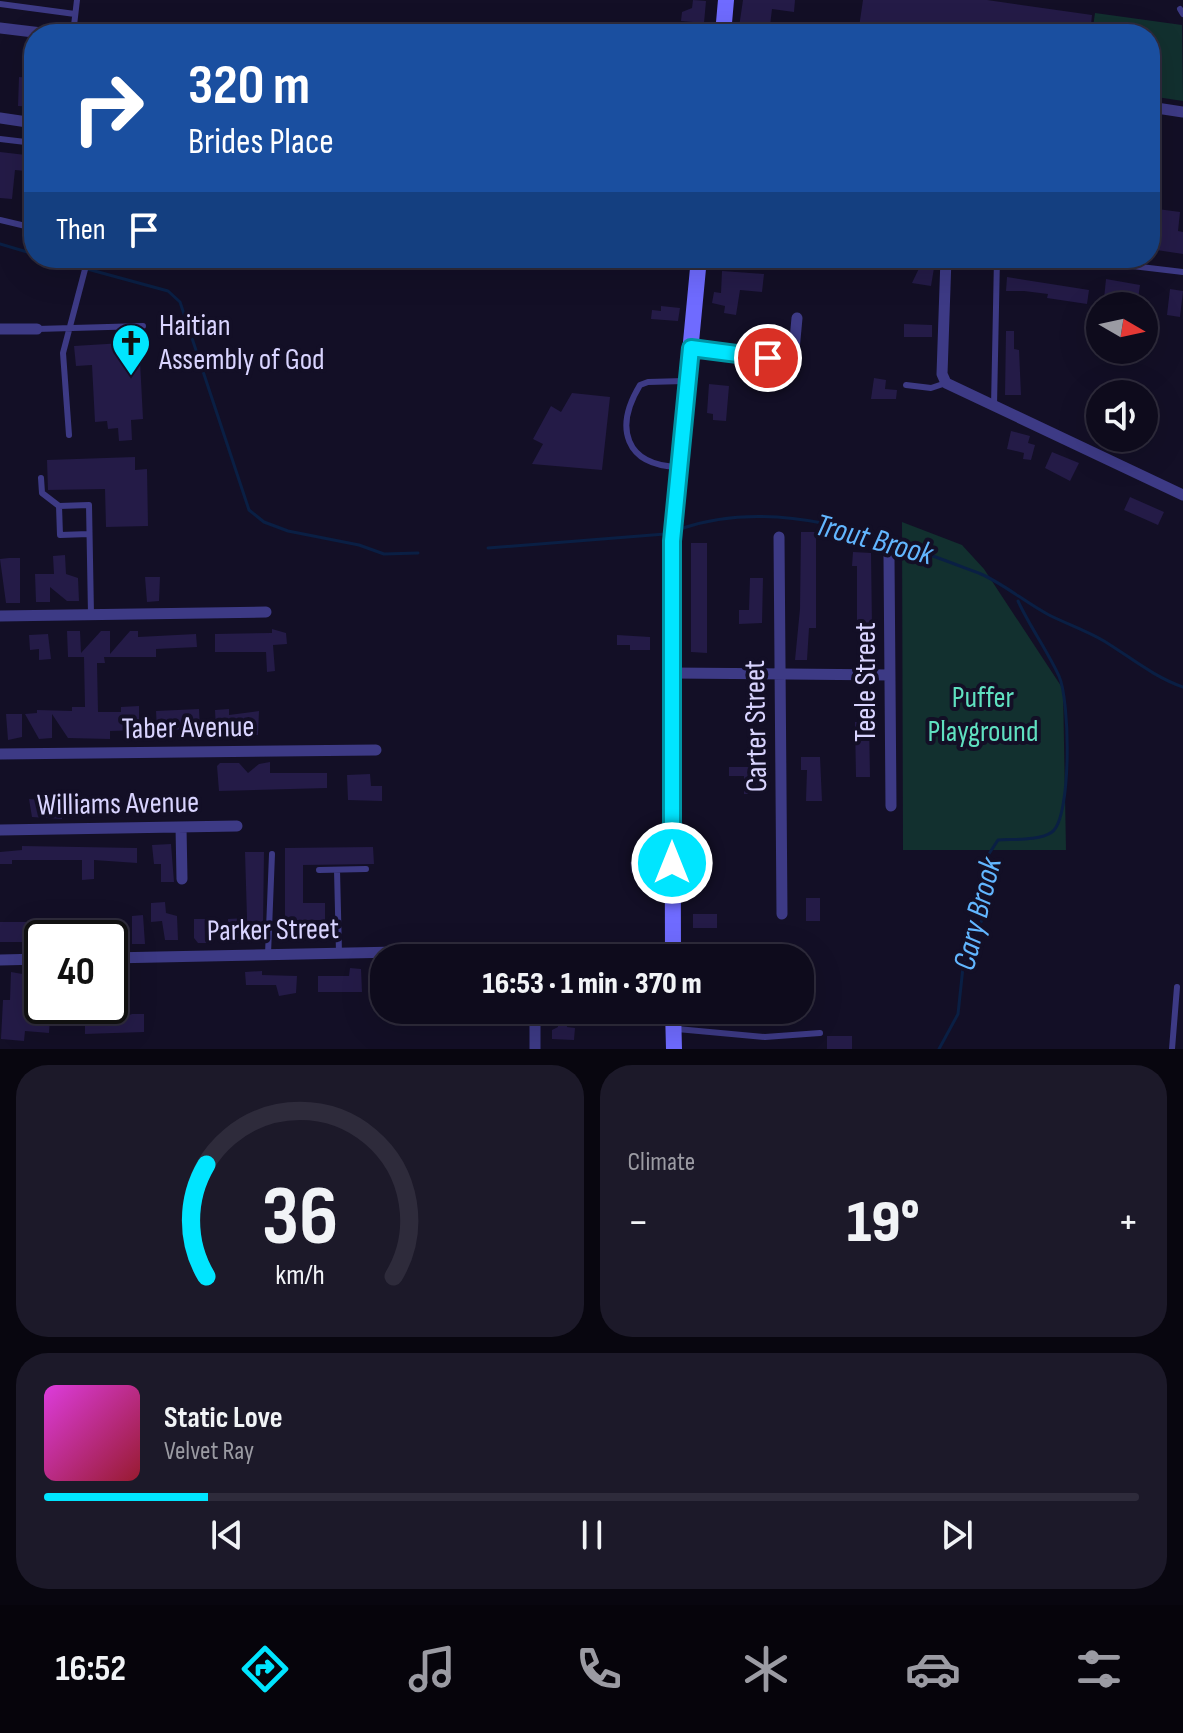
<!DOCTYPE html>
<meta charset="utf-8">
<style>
:root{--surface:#0e0b1c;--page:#1c1929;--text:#f1f3f6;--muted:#9b9ba3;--line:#2e2b3b;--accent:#00e5ff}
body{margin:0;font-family:"Sofia Sans Condensed",sans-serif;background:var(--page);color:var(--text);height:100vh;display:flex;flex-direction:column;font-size:30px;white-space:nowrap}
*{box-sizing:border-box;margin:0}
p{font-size:26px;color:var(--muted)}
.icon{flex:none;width:44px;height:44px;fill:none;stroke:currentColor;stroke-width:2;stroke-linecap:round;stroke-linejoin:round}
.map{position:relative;height:1049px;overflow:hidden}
.side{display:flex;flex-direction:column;gap:16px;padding:16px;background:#08060f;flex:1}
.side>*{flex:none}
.hud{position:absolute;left:24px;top:24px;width:1136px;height:244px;border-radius:32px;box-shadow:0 8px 32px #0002,0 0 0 2px var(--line);background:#1a4fa0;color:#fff;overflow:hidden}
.needle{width:52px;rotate:99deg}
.controls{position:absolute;left:1086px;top:292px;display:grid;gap:16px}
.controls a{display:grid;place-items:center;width:72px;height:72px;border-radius:50%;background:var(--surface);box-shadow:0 8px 32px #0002,0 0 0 2px var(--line);font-size:40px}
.speed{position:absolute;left:24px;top:920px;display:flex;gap:16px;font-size:40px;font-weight:700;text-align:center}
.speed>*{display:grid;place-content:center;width:104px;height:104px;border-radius:50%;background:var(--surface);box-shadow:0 8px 32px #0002,0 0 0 2px var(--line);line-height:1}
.speed .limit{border:4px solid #111;border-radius:12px;background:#fff;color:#111}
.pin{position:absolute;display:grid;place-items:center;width:68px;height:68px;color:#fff;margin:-34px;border:4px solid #fff;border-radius:50%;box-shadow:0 2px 8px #0007}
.me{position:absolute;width:88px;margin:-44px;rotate:0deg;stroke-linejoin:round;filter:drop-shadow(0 0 6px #0008)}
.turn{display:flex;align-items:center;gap:28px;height:168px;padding:0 32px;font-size:36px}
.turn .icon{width:104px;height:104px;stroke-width:2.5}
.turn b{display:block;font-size:56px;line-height:68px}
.then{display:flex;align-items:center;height:76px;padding:0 32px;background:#0003;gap:16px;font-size:30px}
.big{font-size:60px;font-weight:800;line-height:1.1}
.side .card{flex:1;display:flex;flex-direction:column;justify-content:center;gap:12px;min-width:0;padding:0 28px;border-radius:32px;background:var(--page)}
.side .dial{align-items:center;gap:0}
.dial svg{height:208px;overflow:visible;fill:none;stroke:var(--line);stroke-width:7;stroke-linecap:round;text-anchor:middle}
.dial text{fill:var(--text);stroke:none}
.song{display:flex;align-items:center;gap:24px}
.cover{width:96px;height:96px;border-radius:12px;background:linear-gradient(135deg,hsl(300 70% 55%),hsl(350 70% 35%))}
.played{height:8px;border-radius:4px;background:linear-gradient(90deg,var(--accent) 15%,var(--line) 15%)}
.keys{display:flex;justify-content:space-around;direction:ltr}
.heat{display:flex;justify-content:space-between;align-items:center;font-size:44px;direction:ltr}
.side .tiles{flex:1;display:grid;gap:16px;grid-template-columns:1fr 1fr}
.card:last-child{grid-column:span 2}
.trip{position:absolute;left:370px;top:944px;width:444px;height:80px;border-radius:32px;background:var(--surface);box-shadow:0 8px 32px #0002,0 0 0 2px var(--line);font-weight:800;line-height:80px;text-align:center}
.menu{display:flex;height:128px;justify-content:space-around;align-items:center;background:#06040b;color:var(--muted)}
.menu .icon{width:56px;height:56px}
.menu .active{color:var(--accent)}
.menu b{font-size:36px;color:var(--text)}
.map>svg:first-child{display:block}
.green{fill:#12302f}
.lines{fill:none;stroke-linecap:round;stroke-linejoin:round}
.stream{stroke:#0a1f44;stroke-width:3}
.building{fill:#241b47}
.lane{stroke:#3d3a85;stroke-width:6}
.street{stroke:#3d3a85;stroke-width:11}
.secondary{stroke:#6f6bff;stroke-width:16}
.route-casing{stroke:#0095a6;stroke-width:20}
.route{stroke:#00e5ff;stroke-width:14}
.labels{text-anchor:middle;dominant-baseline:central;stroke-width:8;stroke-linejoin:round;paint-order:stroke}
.poi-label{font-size:30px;fill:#d9d4ff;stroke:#130f26;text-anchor:start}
.street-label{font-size:30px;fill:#d9d4ff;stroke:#130f26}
.park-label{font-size:30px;fill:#5fe0c0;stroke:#130f26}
.water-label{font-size:32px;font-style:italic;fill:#62b6ff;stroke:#130f26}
</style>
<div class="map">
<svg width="1183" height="1049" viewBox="0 0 1183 1049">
<rect width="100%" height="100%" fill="#130f26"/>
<!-- green -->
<path class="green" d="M1095 13 1182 25 1183 101 1150 96V34H1092Z
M902 522 962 545 984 569 1063 689 1066 850H903Z"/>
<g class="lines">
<!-- stream -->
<path class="stream" d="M0 244 34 254
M47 258 168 291 180 302 249 510 264 522 288 531 359 545 384 554 418 553
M680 529C780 494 888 539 981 574 1004 584 1026 603 1049 615 1067 624 1087 631 1104 641 1130 657 1154 677 1183 687
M488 548 665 534
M939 1049 958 1014 963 967 985 912V860L998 840C1013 839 1040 841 1052 832 1072 817 1070 700 1059 676 1047 650 1030 627 1018 601"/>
</g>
<!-- building -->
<path class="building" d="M693 0 706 1 704 23 681 21 682 12 692 8Z
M743 0H795L794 12 772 9 769 34H738Z
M863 0H987L1092 15 1090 34H858Z
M19 77 34 78V107L18 106Z
M0 152 26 155V171L15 170 12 199 0 198Z
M1150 208 1180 212 1178 231 1183 232V254L1150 249 1156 222H1150Z
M923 260 935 262 931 286 912 283Z
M722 271 764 274 762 292 740 290 736 315 724 313 725 306 712 303 714 292 721 293Z
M1007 277 1089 290 1087 304 1047 298 1048 294 1024 291H1006Z
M1106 279 1140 285 1137 306 1104 299Z
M1170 289 1183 291 1180 317 1167 315Z
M661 306 680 308 678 321 651 319 652 310 661 311Z
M904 324 932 325V337H904Z
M1006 331H1014V349L1019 350 1021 395H1005Z
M139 342 143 419 131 420 132 440 119 441 118 428 108 429 107 421 95 422 92 365 76 366 74 346Z
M874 378 886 380 885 389 897 390 896 399H871Z
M709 384 729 386 726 421 713 420V414L707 413Z
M572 393 610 397 602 470 532 464 543 444 533 439 551 406 561 412Z
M1011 431 1030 436 1028 443 1035 445 1031 460 1023 459 1024 453 1007 449Z
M1052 452 1079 463 1070 481 1045 468Z
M135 457V470L147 469 148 526 106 527 105 489 48 490 47 460Z
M1130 497 1164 512 1158 525 1124 510Z
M801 532H816V628H809L807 660H795L800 609Z
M691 543H707V653L691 652Z
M853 552 871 553 872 627 857 628V566H852Z
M65 555 66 574 78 578 79 601H67L50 587V602H36L35 574H54L53 556Z
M9 558H20V603H6L0 559Z
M145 577H160L159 601 147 602Z
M750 578H763L762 623 739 624V610H749Z
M272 629 286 633 287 644 273 645 275 671 267 672 266 652H215V634L272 633Z
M67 631H80L81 653 101 631H110V654L130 631H138V637L196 634 197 647 156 649V657H104L105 663H97L98 712H121V707L139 706V730L110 731V739L68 738 52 714V738L39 739 25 714 37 713V710L72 711V707H85L84 657H68Z
M48 634 51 659 39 660V649L30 650 29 635Z
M617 635 650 637V650H630V645H617Z
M199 709 200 729 157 730 156 711Z
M229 709V715L259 711 258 735H247V728L216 729 215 710Z
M6 714H22V737L8 740Z
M855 722H869L870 777H856Z
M748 756 764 757V794H744V776H729V767H748Z
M801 757H820L822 801H806L807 770H801Z
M270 762V773H327V788L219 791 217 766 220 763H239L248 773 259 764Z
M370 774 371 786H382V801L348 800 347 775Z
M29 799 62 802V819L32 817Z
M643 843 644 861H652V872L631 873 630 862 636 861V844Z
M171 844 174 882H161V864H154L152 845Z
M22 846 137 848V863L94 860V879L82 880V860H12V864H0V852L22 850Z
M373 847 374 864 303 865V903H325V920H285V848Z
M245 852H264L263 924H259V928H241V942L232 943 227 934 228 919 247 918Z
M806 898H820V921H806Z
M165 902 166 913 177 916 178 940H165L162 921 151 922V903Z
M693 914H717V928H693Z
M143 915 145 944H132V916Z
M49 919H70V924H76V938H49Z
M194 919H208L209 943H198L194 938Z
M0 922H32L33 942H0Z
M350 968 361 969 362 992H318V976H349Z
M262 971V975L297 976 296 993 279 996 276 985H246L245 972Z
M11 972 34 976V992L27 993 26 1017 50 1018 49 1033 25 1031 24 1041 1 1039 3 1000H10Z
M558 1010H566L567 1027 575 1028 574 1040 552 1039V1030L558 1027Z
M132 1014H144V1032L85 1034V1020H117Z
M827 1036H852V1049H827Z"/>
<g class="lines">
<!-- lane -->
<path class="lane" d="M0 4 75 14
M1180 9 1183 14
M73 34 77 0
M0 139 34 143
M0 220 34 228
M1065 258 1183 272
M37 329 143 326
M906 385 931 388 946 383
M994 406 997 258
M69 435 63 353 88 258
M678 467C625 465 614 428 640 385L648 382 684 381
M41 478 42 493 59 506
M89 534 60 535 59 506 89 505 91 614
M319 870 366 869
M337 870 339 953
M268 954 272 854
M677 1029 765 1037 820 1033
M1172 1049 1177 987"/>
<!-- street -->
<path class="street" d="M0 28 50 34
M1150 107 1183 112
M0 118 34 123
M946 258 942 374 946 383 1183 495
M0 329H37
M691 348 793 361 797 318
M779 537 782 914
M889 557 891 806
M0 616 266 612
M671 673 890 675
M0 754 376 750
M181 827 182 879
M0 830 237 826
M110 958 493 950 531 958
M0 960 42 959
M535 1049V1010"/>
<!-- secondary -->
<path class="secondary" d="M723 34 726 0
M673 958 672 541 699 258
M673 1010 674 1049"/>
</g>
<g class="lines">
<defs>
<path id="route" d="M672 863V541L691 348 768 358"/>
</defs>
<!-- route casing -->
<use href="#route" class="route-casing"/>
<!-- route -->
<use href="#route" class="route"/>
</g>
<!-- icons -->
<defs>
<symbol id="church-pin" viewBox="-11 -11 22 30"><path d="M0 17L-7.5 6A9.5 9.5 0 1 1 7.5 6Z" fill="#00e5ff" stroke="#130f26"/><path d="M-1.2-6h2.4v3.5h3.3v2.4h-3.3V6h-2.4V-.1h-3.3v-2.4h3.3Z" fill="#111"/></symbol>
</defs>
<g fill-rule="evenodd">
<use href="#church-pin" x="109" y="321" width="44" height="60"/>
</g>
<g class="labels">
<!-- poi labels -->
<g class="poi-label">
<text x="159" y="326">Haitian<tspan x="159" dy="34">Assembly of God</tspan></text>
</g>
<!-- street labels -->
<g class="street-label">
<text transform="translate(866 682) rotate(-90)">Teele Street</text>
<text transform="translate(756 726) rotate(-91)">Carter Street</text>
<text transform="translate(188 728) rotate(-1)">Taber Avenue</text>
<text transform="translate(118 804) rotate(-1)">Williams Avenue</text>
<text transform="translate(273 930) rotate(-1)">Parker Street</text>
</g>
<!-- park labels -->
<g class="park-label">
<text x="983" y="698">Puffer<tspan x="983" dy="34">Playground</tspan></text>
</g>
<!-- water labels -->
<g class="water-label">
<text transform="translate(874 540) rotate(15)">Trout Brook</text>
<text transform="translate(978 914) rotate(-76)">Cary Brook</text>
</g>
</g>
</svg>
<div class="controls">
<a><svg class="needle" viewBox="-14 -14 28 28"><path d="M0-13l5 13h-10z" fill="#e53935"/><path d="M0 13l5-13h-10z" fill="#9b9ba3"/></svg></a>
<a><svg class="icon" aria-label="sound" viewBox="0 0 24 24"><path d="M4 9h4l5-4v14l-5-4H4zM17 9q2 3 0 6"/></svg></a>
</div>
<div class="speed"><div class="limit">40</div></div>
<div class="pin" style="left:768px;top:358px;background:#d93025"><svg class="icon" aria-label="arrive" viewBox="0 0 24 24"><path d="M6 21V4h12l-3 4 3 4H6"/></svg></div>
<svg class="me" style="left:672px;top:863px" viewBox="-20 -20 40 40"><circle r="17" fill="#00e5ff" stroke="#fff" stroke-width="3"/><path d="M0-11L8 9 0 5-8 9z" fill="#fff"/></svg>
<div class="trip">16:53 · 1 min · 370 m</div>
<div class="hud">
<div class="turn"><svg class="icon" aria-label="right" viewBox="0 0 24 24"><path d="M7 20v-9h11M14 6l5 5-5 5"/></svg><div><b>320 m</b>Brides Place</div></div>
<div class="then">Then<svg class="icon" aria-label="arrive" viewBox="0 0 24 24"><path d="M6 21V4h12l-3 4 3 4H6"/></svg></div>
</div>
</div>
<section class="side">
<div class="tiles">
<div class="card dial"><svg viewBox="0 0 100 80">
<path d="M14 69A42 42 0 1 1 86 69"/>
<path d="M14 69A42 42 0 0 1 14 26" stroke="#00e5ff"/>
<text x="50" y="56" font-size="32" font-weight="700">36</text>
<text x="50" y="72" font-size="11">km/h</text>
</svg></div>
<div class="card"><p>Climate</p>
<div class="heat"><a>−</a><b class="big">19°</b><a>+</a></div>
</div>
<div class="card">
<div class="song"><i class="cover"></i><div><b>Static Love</b><p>Velvet Ray</p></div></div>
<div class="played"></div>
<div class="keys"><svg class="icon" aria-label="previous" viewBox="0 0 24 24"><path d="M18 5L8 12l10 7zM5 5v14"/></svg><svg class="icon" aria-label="pause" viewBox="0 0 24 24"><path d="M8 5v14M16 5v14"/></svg><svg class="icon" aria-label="next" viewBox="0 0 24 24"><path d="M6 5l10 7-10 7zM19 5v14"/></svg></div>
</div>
</div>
</section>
<nav class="menu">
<b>16:52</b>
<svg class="icon active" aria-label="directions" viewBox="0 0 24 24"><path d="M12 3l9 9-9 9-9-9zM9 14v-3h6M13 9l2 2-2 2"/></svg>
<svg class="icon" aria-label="music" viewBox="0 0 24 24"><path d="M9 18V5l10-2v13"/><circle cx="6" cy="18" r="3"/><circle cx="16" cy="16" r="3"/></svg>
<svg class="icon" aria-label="phone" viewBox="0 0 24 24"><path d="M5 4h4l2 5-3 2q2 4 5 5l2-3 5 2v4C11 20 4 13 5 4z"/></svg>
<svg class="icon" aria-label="climate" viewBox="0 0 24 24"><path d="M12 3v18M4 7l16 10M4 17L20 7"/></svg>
<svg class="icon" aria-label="car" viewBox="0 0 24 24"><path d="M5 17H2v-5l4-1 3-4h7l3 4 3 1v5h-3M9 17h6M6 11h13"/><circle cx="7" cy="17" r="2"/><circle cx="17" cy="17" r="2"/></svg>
<svg class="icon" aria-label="filters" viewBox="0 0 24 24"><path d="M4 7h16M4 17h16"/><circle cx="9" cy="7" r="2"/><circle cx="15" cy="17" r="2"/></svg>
</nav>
